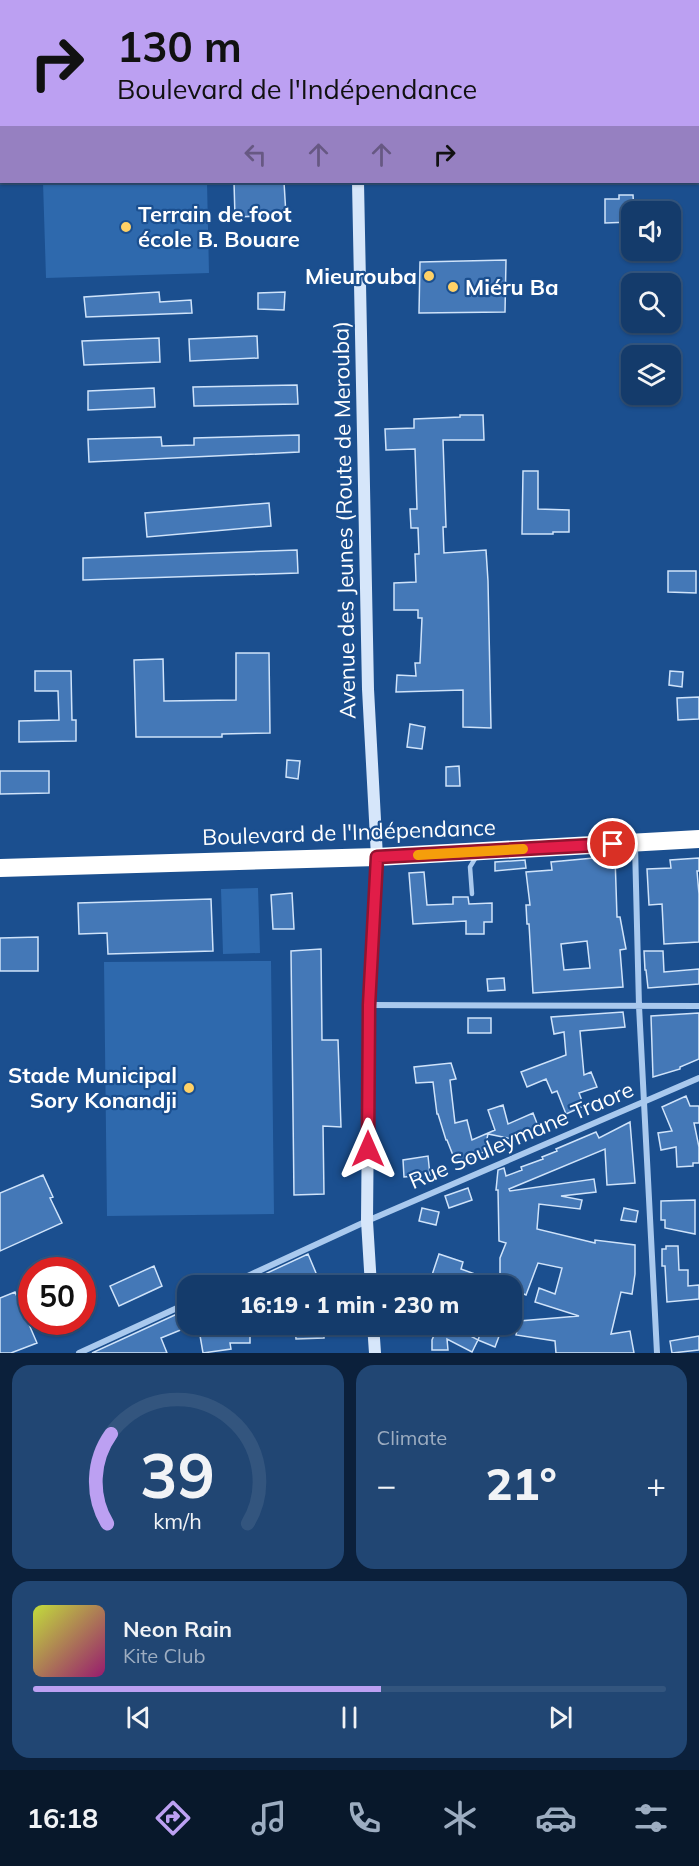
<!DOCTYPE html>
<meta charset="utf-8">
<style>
:root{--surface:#143b6b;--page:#214673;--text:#f1f3f6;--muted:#9dadc1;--line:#33557e;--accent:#bca0f2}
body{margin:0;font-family:Mulish,sans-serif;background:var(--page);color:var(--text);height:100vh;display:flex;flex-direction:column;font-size:22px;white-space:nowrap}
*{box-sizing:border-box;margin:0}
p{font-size:20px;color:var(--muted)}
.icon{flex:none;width:33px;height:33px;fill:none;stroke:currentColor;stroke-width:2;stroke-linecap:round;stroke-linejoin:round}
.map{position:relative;height:1353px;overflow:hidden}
.panel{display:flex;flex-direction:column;gap:12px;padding:12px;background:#0b203b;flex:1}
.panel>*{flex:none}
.banner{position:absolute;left:0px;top:0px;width:699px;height:183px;box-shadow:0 2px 4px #0004,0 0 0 2px var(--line);background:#bca0f2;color:#111;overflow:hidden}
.fabs{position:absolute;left:621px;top:201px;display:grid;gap:12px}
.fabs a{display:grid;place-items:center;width:60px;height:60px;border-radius:12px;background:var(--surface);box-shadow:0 2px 4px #0004,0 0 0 2px var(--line);font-size:30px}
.speed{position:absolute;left:18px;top:1257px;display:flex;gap:12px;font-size:30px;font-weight:700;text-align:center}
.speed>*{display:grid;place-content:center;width:78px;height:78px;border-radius:50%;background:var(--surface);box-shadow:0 2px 4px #0004,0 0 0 2px var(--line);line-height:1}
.speed .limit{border:9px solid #d22;background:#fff;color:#111}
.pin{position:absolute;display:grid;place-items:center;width:51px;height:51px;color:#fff;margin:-26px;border:3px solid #fff;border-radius:50%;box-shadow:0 2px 6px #0007}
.me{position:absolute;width:66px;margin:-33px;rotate:0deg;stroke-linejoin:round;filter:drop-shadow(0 0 4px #0008)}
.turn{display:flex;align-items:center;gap:21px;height:126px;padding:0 18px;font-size:27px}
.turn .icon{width:78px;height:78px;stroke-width:2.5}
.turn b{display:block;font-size:42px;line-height:51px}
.lanes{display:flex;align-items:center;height:57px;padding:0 18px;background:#0003;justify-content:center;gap:30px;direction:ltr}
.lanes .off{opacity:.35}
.big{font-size:45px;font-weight:800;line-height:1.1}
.panel .card{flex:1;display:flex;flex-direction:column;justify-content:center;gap:9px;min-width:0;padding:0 21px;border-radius:18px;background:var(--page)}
.panel .dial{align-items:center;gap:0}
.dial svg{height:156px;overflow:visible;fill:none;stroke:var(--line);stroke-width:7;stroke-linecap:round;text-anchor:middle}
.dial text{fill:var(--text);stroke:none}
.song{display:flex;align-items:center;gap:18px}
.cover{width:72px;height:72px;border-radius:9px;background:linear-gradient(135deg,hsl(70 70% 55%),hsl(320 70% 35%))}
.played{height:6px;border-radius:3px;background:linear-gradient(90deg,var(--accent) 55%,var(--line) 55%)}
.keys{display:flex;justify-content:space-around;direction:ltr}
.heat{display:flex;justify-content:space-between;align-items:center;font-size:33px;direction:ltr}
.panel .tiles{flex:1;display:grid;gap:12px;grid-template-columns:1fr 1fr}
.card:last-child{grid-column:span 2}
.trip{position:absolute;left:177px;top:1275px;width:345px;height:60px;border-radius:18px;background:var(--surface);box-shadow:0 2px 4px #0004,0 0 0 2px var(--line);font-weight:800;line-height:60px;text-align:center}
.tab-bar{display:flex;height:96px;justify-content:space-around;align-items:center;background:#08182b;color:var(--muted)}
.tab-bar .icon{width:42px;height:42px}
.tab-bar .current{color:var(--accent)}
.tab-bar b{font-size:27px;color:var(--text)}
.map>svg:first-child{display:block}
.green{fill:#2e69ad}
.building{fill:#4478b7;stroke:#cfe3fa;stroke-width:1.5;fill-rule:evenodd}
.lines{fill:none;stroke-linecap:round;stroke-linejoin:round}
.lane{stroke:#a9c9ee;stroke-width:4.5}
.street{stroke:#a9c9ee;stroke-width:6}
.secondary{stroke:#d6e6fa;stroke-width:12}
.highway{stroke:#fff;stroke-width:18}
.route-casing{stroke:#92132f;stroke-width:15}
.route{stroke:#e11d48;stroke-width:10}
.slow{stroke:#f59e0b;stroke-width:10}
.poi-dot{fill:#ffd166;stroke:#1b4f8f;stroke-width:2}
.labels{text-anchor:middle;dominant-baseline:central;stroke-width:4.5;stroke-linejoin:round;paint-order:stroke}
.poi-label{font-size:22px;font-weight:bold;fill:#fff;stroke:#1b4f8f;text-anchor:start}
.street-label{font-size:22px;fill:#fff;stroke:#1b4f8f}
</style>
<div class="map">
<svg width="699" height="1353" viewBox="0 0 699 1353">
<rect width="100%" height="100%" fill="#1b4f8f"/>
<!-- green -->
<path class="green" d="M43 182H207L209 273 46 278Z
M258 888 260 953 223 954 221 889Z
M271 961 274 1214 107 1216 104 962Z"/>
<!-- building -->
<path class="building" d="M234 182H284L286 215 235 217Z
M619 195H633L634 212H632V222L605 223V199H619Z
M506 260 505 312 419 313 420 262Z
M159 292 160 302 191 300 192 313 86 317 84 297Z
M285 292 284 310 258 309V293Z
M257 336 258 358 190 361 189 339Z
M159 338 160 362 84 365 82 341Z
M297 385 298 404 194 406 193 387Z
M154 388 155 407 88 410V391Z
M460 415H483L484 440H443L446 527H443L444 553 486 550 488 581 491 728 463 727V690L396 692 397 675 416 676 415 663H420L422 618H418V610H394V583L416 582 415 554H419L418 528H411L410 509H417L415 449 386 450 385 429 414 428V419L460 417Z
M299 435V452L89 462 88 439 161 437 162 446 194 445V438Z
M523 471H538V509L569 510V532H553V534H522Z
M269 503 271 526 147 537 145 513Z
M297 550 298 573 83 580V558Z
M668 571H696V593L668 592Z
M236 653H269L270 733 222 734V737H136L134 660 163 659 164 701 236 700Z
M35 671H71L72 720H76V741L19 742V721L59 720 58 691H35Z
M670 671 683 672 682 687 669 685Z
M699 697V719L678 720 677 698Z
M410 724 425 727 422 749 407 747Z
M287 760 300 761 298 779 286 777Z
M459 766 460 786H446V767Z
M0 771H49V793L0 794Z
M615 856 617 917H620L626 949 620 950 623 987 533 993 529 924H527L526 905H530L526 872 552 870 551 862ZM587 941 590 968 564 970 561 944Z
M699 858V871H697L699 894V942L664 944 662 904 649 905 647 869 671 868 670 860Z
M525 860 526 868 495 871V862Z
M424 872 427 905 453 904V897H468L469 904 492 903V922H484V934H466V921L413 924 409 873Z
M292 893 294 929H273L271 895Z
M211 899 213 951 108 954 107 933 79 934 78 903Z
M38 937V971H0V938Z
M321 949 322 1040H338L341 1127 323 1126 324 1194 294 1195 291 951Z
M644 951H663L664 972 699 969V984L648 988 646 970H645Z
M504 978 505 990 488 991 487 979Z
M623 1012 625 1027 580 1031 584 1075 591 1072 597 1087 579 1093 584 1106 566 1114 557 1091 552 1093 546 1079 527 1087 521 1072 566 1055 564 1032 554 1034 551 1017Z
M699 1013V1059L680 1067V1069L653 1077 651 1016Z
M468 1018H491V1033H468Z
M451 1063 456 1079 450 1080 455 1123 467 1120 472 1140 495 1130 488 1110 503 1105 508 1124 533 1113 538 1126 512 1137 513 1139 488 1134 484 1152 456 1163 447 1140H446L438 1114H437L433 1082 416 1083 414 1067Z
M686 1096 690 1106H699V1123H694L699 1147V1163H693V1166L677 1167 676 1147 661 1150 658 1133 672 1131 662 1107Z
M630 1122 635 1183 607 1185 605 1149 509 1189 510 1191 594 1179 596 1192 561 1196 582 1200 580 1209 539 1204 537 1229 595 1243V1240L635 1245V1274L632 1294 621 1292 611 1334 630 1331 634 1353H556L555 1341 516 1335 519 1321 579 1316 535 1302 539 1288 555 1294 562 1268 538 1263 526 1295 512 1289V1286H440L430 1281 439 1254 463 1262 461 1269 500 1283V1258L506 1243 499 1241 498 1190H496L498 1170 504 1168 506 1176 522 1170 521 1167 543 1159 542 1157 557 1151 556 1149 596 1132 599 1138Z
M428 1156 430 1175 404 1177 403 1160Z
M43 1175 53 1197 50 1198 62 1223 0 1251V1193Z
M468 1188 472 1200 449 1208 445 1196Z
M695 1200V1234L665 1228V1220H661V1201Z
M422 1208 439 1212 436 1225 419 1221Z
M624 1208 638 1211 636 1222 621 1220Z
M666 1246H678L679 1270H688V1286L699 1285V1299L667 1302 665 1266H662V1249H666Z
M308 1254 316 1273 286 1286H254L252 1280Z
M154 1266 162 1286 119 1306 110 1286Z
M15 1292 37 1343 11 1353H0V1298Z
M188 1309V1327L161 1338 167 1353H92Z
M198 1324H250V1343H230L231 1349 203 1353Z
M295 1324H324V1338L296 1339Z
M420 1324H448L478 1340 484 1324 501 1331 495 1347 478 1340 472 1352 447 1339 448 1350H432V1340L435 1333Z
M699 1336V1350L672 1353 670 1341Z"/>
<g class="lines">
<!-- lane -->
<path class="lane" d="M472 894 470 867 476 857"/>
<!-- street -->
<path class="street" d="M635 846 639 1006 657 1353
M369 1005 699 1006
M226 1286 367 1221 699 1078
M79 1353 188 1303"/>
<!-- secondary -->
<path class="secondary" d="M354 0V2
M358 182 368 689 377 857 369 1005 367 1221 371 1286
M373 1324 375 1353"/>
<!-- highway -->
<path class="highway" d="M0 868 377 857 699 839"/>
</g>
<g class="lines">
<defs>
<path id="route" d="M368 1149 369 1005 377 857 613 844"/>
</defs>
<!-- route casing -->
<use href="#route" class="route-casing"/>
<!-- route -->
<use href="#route" class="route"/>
<!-- slow -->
<path class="slow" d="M418 855 523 849"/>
</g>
<!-- markers -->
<g class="poi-dot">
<circle cx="126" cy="227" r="6"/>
<circle cx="429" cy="276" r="6"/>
<circle cx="453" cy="287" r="6"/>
<circle cx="189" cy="1088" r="6"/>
</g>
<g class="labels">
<!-- poi labels -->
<g class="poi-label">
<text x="138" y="214">Terrain de foot<tspan x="138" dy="25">école B. Bouare</tspan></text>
<text x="417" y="276" text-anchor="end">Mieurouba</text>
<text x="465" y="287">Miéru Ba</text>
<text x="177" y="1075" text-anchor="end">Stade Municipal<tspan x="177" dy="25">Sory Konandji</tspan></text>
</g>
<!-- street labels -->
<g class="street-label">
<text transform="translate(344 520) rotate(-91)">Avenue des Jeunes (Route de Merouba)</text>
<text transform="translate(349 832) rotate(-2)">Boulevard de l'Indépendance</text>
<text transform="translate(521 1135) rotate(-23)">Rue Souleymane Traore</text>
</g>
</g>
</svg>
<div class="fabs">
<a><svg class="icon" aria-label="sound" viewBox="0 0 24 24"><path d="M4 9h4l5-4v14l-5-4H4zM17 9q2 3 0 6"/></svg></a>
<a><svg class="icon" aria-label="search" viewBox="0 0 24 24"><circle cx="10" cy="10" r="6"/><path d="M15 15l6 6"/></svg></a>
<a><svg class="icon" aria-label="layers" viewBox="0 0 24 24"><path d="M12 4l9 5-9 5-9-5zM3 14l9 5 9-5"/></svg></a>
</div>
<div class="speed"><div class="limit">50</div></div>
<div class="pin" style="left:613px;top:844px;background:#d93025"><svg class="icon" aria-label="arrive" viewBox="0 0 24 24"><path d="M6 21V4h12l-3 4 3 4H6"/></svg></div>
<svg class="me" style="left:368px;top:1149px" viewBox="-20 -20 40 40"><path d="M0-17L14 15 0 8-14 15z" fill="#e11d48" stroke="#fff" stroke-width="4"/></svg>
<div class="trip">16:19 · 1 min · 230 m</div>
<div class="banner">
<div class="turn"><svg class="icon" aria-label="right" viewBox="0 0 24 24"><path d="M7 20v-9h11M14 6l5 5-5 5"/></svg><div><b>130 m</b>Boulevard de l'Indépendance</div></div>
<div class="lanes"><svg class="icon off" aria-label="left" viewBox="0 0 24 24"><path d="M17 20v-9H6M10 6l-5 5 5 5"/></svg><svg class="icon off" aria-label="ahead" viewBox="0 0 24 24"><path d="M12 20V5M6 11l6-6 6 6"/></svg><svg class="icon off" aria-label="ahead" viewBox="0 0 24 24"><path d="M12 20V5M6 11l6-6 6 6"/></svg><svg class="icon" aria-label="right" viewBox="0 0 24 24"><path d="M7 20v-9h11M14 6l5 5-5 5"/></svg></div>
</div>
</div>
<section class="panel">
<div class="tiles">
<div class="card dial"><svg viewBox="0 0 100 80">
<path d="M14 69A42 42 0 1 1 86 69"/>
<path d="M14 69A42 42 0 0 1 16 23" stroke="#bca0f2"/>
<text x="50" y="56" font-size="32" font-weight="700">39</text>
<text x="50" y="72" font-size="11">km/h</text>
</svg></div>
<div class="card"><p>Climate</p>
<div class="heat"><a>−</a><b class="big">21°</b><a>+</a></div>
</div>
<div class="card">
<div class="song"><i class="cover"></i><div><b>Neon Rain</b><p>Kite Club</p></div></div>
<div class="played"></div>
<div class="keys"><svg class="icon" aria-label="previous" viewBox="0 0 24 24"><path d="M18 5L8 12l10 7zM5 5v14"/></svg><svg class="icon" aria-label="pause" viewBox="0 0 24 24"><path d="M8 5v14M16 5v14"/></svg><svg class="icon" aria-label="next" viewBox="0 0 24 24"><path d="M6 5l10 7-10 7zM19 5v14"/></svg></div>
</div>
</div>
</section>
<nav class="tab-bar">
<b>16:18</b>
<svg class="icon current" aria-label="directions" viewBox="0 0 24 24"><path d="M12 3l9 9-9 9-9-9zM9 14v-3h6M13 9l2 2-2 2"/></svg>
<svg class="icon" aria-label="music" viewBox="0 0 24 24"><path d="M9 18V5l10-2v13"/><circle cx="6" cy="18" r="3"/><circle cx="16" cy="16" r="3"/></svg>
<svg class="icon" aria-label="phone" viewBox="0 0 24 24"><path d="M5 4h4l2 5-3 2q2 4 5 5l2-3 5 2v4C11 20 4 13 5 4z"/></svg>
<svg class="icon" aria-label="climate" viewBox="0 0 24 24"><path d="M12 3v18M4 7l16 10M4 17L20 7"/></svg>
<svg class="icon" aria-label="car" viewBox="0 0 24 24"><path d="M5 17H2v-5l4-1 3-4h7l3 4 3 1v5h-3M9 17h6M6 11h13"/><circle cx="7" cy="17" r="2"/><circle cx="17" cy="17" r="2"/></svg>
<svg class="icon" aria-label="filters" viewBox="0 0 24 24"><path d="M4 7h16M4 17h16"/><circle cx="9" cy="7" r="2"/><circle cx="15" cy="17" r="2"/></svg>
</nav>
